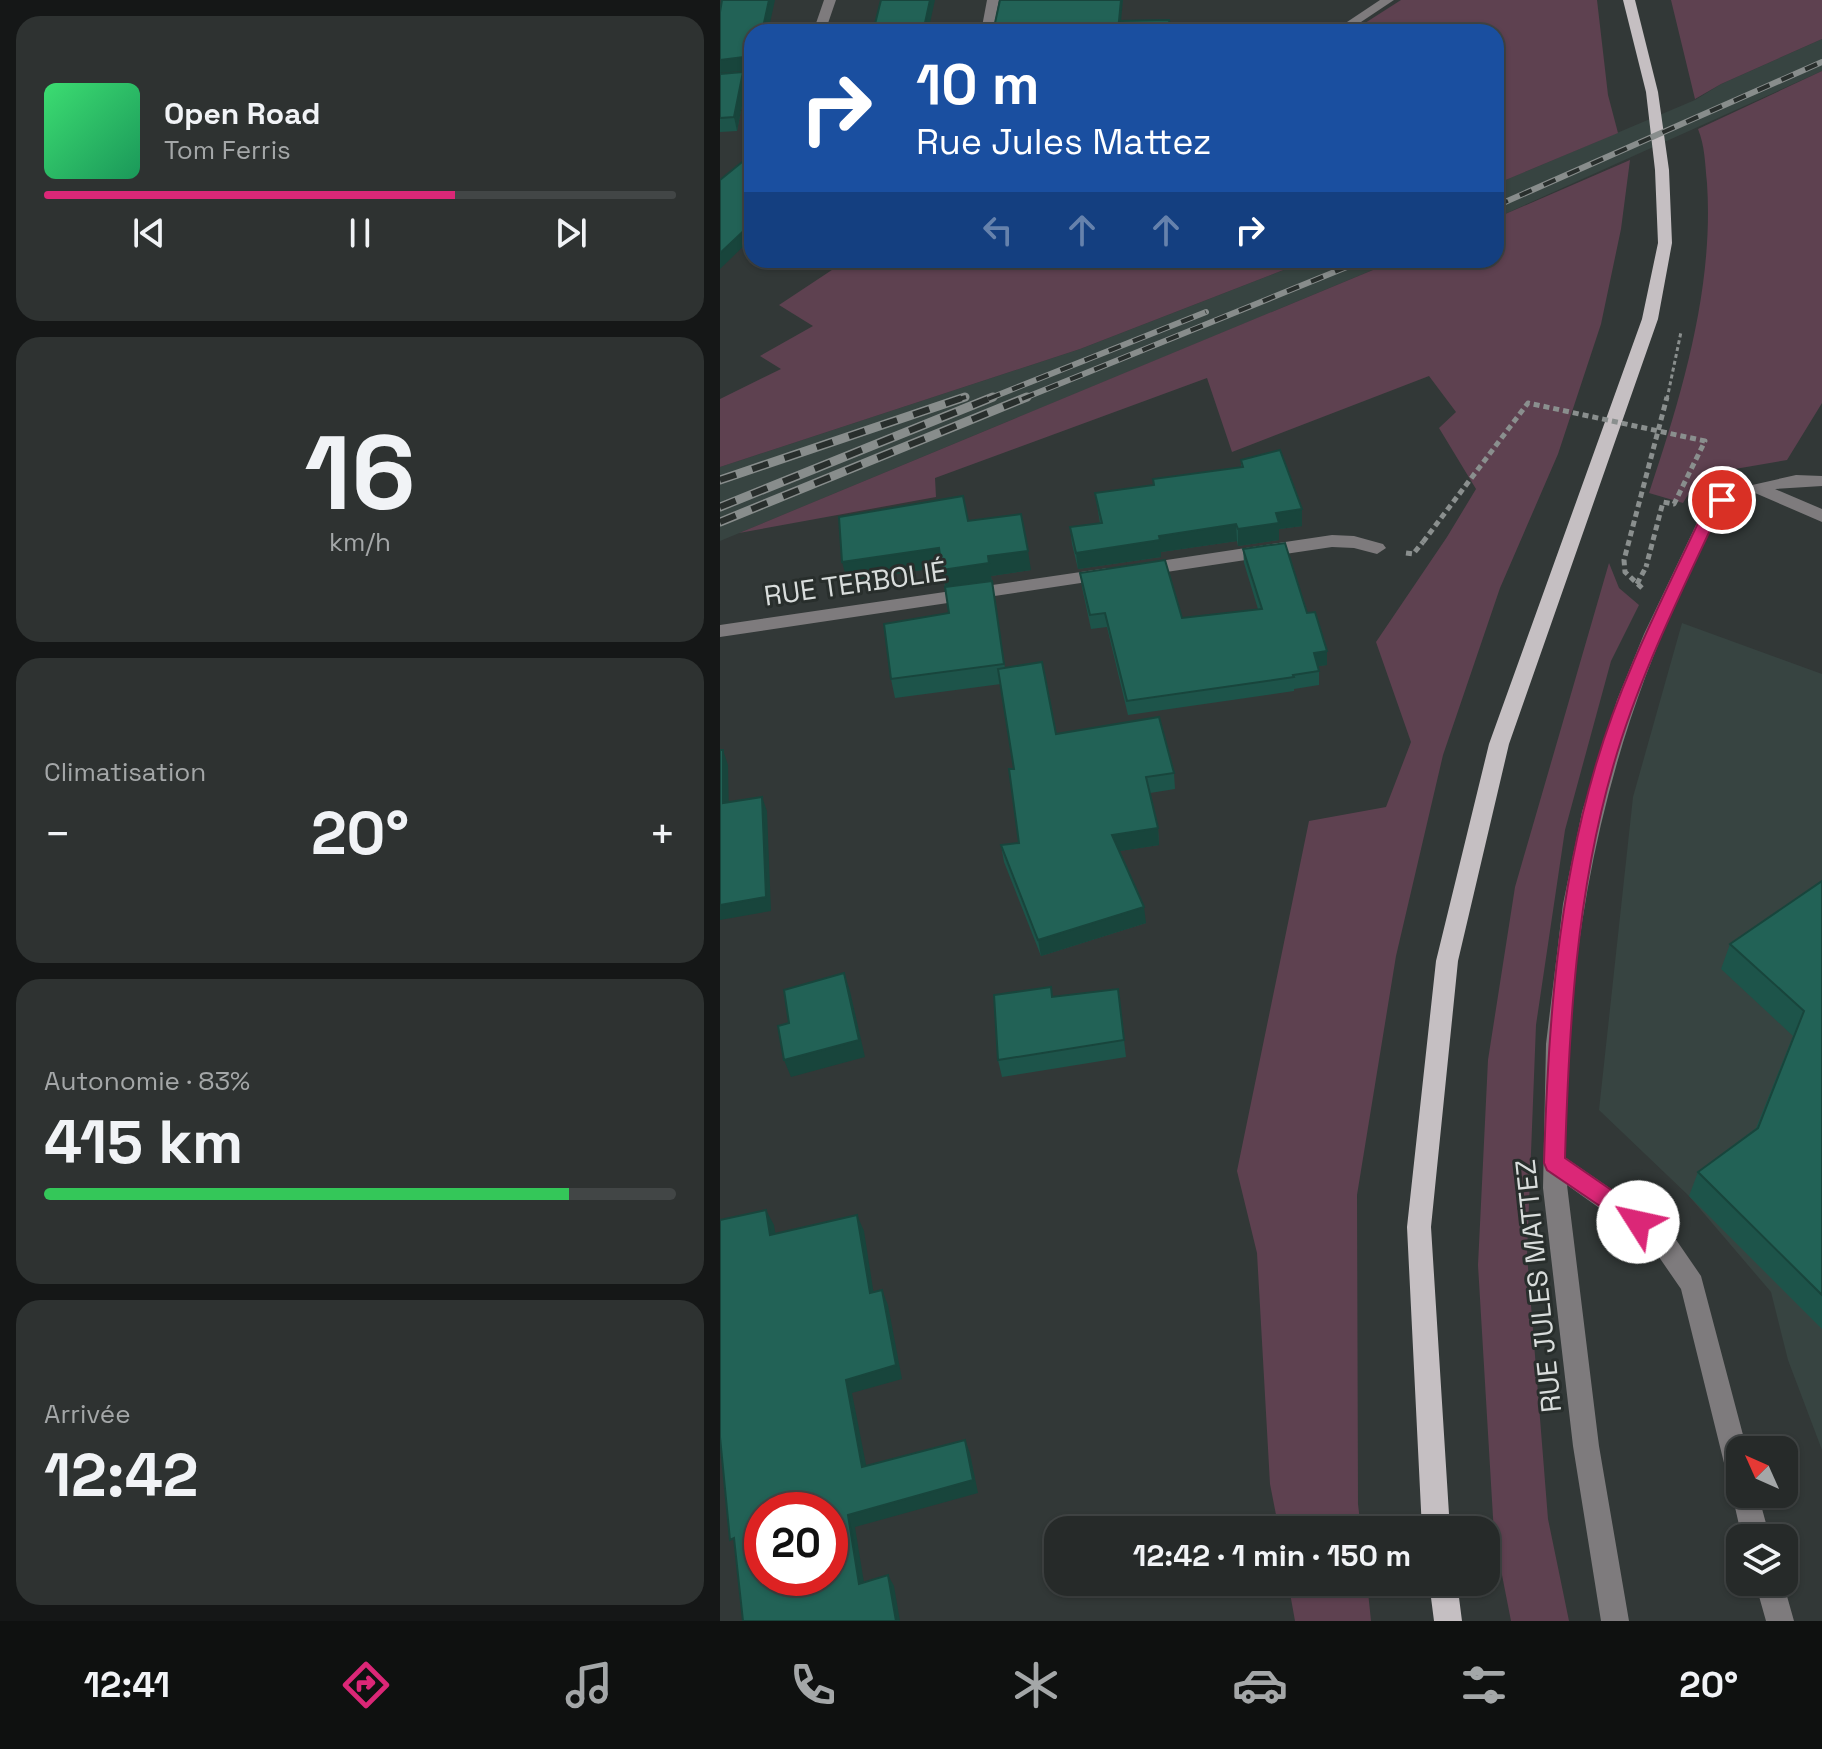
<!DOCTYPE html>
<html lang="fr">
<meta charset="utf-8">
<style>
:root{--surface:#262a29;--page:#2e3231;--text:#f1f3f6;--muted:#a4a7a8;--line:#424646;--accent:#db2777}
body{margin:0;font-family:"Space Grotesk",sans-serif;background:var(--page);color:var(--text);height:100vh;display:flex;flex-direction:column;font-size:30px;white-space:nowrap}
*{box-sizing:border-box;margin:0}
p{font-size:26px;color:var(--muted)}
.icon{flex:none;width:44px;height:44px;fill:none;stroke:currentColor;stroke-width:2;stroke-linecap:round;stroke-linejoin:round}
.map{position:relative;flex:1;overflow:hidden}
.details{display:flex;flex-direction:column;gap:16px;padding:16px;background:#151717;width:720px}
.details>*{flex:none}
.hud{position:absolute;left:24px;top:24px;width:760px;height:244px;border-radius:24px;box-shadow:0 2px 6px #0004,0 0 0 2px var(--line);background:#1a4fa0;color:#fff;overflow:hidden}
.needle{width:52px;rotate:315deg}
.tools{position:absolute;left:1006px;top:1436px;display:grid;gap:16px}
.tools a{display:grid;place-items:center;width:72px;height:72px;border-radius:16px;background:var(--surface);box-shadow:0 2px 6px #0004,0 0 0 2px var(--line);font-size:40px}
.speed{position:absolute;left:24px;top:1492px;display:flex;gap:16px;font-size:40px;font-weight:700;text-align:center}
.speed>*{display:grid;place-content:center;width:104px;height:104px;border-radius:50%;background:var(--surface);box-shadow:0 2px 6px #0004,0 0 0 2px var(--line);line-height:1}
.speed .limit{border:12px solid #d22;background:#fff;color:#111}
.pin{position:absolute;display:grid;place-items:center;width:68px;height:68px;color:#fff;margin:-34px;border:4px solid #fff;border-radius:50%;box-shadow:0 2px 8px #0007}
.me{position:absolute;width:88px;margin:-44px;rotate:305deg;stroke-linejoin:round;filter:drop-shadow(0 0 6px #0008)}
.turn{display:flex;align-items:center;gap:28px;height:168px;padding:0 40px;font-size:36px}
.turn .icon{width:104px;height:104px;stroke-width:2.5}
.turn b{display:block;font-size:56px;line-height:68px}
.lanes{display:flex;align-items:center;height:76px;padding:0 40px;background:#0003;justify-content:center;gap:40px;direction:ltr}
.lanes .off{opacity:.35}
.big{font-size:60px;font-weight:600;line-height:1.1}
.details .card{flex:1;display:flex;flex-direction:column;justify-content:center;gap:12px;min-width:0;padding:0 28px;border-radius:24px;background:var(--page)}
.details .dial{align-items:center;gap:0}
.dial b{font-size:104px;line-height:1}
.song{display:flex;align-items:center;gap:24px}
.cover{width:96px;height:96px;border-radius:12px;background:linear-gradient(135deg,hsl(140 70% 55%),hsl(150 70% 35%))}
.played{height:8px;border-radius:4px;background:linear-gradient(90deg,var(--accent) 65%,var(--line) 65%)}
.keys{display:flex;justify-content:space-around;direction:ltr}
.heat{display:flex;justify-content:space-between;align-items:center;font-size:44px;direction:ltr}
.charge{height:12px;border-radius:6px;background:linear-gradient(90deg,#34c759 83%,var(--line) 0)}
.trip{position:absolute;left:324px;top:1516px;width:456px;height:80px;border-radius:24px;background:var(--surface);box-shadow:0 2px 6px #0004,0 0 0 2px var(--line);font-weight:600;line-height:80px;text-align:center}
.menu{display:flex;height:128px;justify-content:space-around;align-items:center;background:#0f1110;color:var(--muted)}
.menu .icon{width:56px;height:56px}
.menu .on{color:var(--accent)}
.menu b{font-size:36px;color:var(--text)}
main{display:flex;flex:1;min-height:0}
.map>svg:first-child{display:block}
.built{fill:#374441}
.green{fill:#5e4150}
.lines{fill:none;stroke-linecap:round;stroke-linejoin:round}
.path-far1{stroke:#8a8f8e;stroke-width:3;stroke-dasharray:4 3;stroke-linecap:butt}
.path{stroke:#8a8f8e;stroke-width:5;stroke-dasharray:6 4;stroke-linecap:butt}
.minor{fill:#7e7b7d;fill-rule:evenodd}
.major{fill:#c5bfc2;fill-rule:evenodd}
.rail-far1-casing{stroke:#888d8c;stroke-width:6}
.rail-casing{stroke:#888d8c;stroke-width:9}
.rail-far1{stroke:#282e2c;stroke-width:4;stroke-dasharray:13;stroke-linecap:butt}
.rail{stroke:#282e2c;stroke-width:6;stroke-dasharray:17;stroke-linecap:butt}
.path-bridge{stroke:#8a8f8e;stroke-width:5;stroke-dasharray:6 4;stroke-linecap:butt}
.wall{fill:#1d544a}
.shaded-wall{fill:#18453c}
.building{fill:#226256;stroke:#18453c;stroke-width:2;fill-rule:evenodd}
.route{fill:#db2777;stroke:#8e194d;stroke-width:2}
.labels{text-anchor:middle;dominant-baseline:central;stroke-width:6;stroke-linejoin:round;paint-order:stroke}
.street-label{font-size:28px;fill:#d9dddc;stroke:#282e2c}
</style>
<main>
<section class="details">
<div class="card">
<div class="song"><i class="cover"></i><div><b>Open Road</b><p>Tom Ferris</p></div></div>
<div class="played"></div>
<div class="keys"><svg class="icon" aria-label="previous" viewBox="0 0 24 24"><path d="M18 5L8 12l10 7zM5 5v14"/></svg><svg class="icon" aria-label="pause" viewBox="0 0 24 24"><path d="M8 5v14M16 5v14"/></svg><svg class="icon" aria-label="next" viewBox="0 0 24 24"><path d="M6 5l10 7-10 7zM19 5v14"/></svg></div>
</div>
<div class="card dial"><b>16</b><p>km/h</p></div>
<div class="card"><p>Climatisation</p>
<div class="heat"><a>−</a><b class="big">20°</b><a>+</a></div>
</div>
<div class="card"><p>Autonomie · 83%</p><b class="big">415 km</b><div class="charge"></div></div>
<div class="card"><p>Arrivée</p><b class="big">12:42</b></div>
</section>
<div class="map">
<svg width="1102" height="1621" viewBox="0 0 1102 1621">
<rect width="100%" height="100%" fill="#323837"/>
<!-- built -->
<path class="built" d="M1102 39V71L776 218V184L975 100 1001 84Z
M589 260H677L0 541V467L360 349Z
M962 623 1102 674V1450L1068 1360 1051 1292 969 1196 879 1110 913 797Z"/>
<!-- green -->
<path class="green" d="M681 0H877L888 95 898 133 776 184V32H631Z
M951 0H1102V39L1001 84 975 99Z
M1102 71V403L1067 460 980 475 963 503 929 493C962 394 994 288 987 183 985 164 985 146 978 129Z
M910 160 901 229 881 324 838 454 780 588 723 755 676 956 637 1195 638 1504 641 1530H559L550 1484 537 1253 517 1171 589 821 666 807 691 742 656 642 727 537 756 489 719 428 736 412 709 376 512 452 487 378 215 478 216 497 19 533 677 260H776V218Z
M127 260H589L360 349 0 467V399L61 369 40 356 93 326 59 305Z
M889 563 899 588 919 605 891 661 845 830 816 1025 807 1255 828 1519 849 1621H791L774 1534 758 1265 768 1060 795 887Z
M568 1582H647L651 1621H575Z"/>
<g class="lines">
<!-- path-far1 -->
<path class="path-far1" d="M947 399 961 332"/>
<!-- path -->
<path class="path" d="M686 553 693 554 703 542
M917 584 926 567
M922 588 905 572 904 560 947 397"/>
<!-- minor -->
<path class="minor" d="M104 0H116L105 32H93Z
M267 0H279L273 32H261Z
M660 0H674L626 32H612Z
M32 74V82L0 84V76Z
M1076 475 1102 476V486L1055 489 1102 509V522L1035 493C1025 497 1010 500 1002 508 990 521 971 572 962 590 878 769 844 961 846 1158L948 1228 981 1276 1027 1450H1020V1494H1038L1050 1538H1022L1012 1494 1015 1486 1011 1484 1007 1475 961 1289 930 1244 847 1185 879 1446 909 1621H881L853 1446 823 1188 826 1044 843 904 862 812 897 700 924 634 985 506 1010 490Z
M612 535 634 536 663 544 666 548 657 554 634 548 612 547 420 576 411 570 420 564Z
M388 568 394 570 397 574 394 578 0 637V625Z
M1035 1582H1063L1074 1621H1046Z"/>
<!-- major -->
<path class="major" d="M903 0H915L938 92 949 170 952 243 938 319 789 744 738 961 711 1227 730 1530H702L687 1227 716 961 769 744 922 319 938 243 935 170 926 92Z
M709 1582H737L742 1621H714Z"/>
<defs>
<path id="rail-far1" d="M776 206 1102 62
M239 399 246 397
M268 399 486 312
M302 399 644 260"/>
<path id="rail" d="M0 480 245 397
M0 507 273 397
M0 522 307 397"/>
</defs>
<!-- rail-far1 casing -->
<use href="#rail-far1" class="rail-far1-casing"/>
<!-- rail casing -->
<use href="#rail" class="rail-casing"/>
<!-- rail-far1 -->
<use href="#rail-far1" class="rail-far1"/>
<!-- rail -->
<use href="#rail" class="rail"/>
<!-- path-bridge -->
<path class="path-bridge" d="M703 542 808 403 985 441 954 504 943 502 926 567"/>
</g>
<!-- wall -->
<path class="wall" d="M0 74 26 85 17 131 0 132Z
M521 460 582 526 559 529V540L518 546 517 541 441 552V557L358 569 352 544 350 527 380 523 375 493 433 485V479L521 467Z
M248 521 311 570 271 576 285 668 336 734 454 773 455 789 430 793 438 828 439 845 399 851 426 923 321 956 284 862 281 845 299 843 294 769 281 684 175 698 171 679 229 613 222 567 127 581Z
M523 549 587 613 607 665 598 666 599 671V685L574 689V691L408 715 387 627 371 629 362 587 360 573 462 618 538 609 524 563Z
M1102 881V1329L969 1196 978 1172 1036 1128 1073 1036 1001 969 1010 944Z
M398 989 406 1057 282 1077 278 1060 332 997Z"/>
<!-- shaded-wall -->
<path class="shaded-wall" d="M49 0H55L48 32H42Z
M210 0H215L208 32H203Z
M401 0H403L400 32 399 21Z
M32 56V70L0 73V60Z
M23 72 26 85 17 131 14 117Z
M32 223V238L0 269V253Z
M582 509V526L559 529V540L518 546V529L556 513Z
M516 524 517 541 441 552V557L358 569 356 553 439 536Z
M219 548 223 567 127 581 122 562Z
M308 551 311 570 271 576 268 556Z
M269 563 287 683 272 582 226 589 222 570Z
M607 651V665L593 667 594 653Z
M3 750 8 765 9 817 3 803Z
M42 797 47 811 51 911 0 920V905Z
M438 828 439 845 394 852 392 835Z
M424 907 426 923 321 956 318 940Z
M124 973 130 991 145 1057 71 1077 64 1060Z
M46 1210 54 1225 58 1250 50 1235Z
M137 1215 144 1231 156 1308 150 1293Z
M162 1290 168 1305 182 1379 132 1393 149 1480 142 1467 126 1380Z
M245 1440 250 1453 258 1493 135 1527 146 1595 139 1584 128 1515Z
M168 1575 174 1586 180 1621H176Z"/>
<!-- building -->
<path class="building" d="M2 0H49L42 32H32V56L0 60V12Z
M161 0H210L203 32H153Z
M280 0H401L399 21 449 20 451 32H273Z
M23 72 14 117 0 118V74Z
M32 154V223L0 253V180Z
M560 450 582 509 556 513 559 523 518 529 516 524 439 536 440 540 356 553 350 527 382 523 375 493 434 485 433 479 523 467 521 460Z
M243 496 248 521 301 514 308 551 268 556 269 563 222 570 219 548 122 562 119 517Z
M565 543 587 613 595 612 607 651 594 653 599 671 573 675 574 677 407 701 385 613 370 615 360 573 445 560 462 618 542 609 523 549Z
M272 581 284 664 171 679 164 624 229 613 225 587Z
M322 662 336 734 439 717 454 773 426 777 438 828 392 835 424 907 318 940 281 845 299 843 289 769H294L278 669Z
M0 750H3V803L42 797 46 897 0 905Z
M1102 881V1295L978 1172 1038 1128 1084 1011 1010 944Z
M124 973 139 1040 64 1060 58 1026 69 1023 64 990Z
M331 987 332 997 398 989 404 1040 278 1060 274 995Z
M46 1210 50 1235 137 1215 150 1293 162 1290 176 1365 126 1380 142 1467 245 1440 253 1480 128 1515 139 1584 168 1575 176 1621H23L14 1538 10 1540 0 1437V1220ZM42 1510H110V1578H42Z"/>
<!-- route -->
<path class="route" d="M1002 495 1010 500 1000 509C961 593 918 678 893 767 856 895 849 1026 845 1158L926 1214 929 1222 926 1229 918 1232 827 1170 824 1163C828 1029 837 897 875 768 901 677 946 592 986 506Z"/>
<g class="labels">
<!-- street labels -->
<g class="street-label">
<text transform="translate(135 583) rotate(-8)">RUE TERBOLIÉ</text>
<text transform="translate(818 1286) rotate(-96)">RUE JULES MATTEZ</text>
</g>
</g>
</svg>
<div class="tools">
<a><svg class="needle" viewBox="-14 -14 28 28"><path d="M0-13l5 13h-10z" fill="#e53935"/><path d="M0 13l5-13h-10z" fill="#a4a7a8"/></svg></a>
<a><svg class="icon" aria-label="layers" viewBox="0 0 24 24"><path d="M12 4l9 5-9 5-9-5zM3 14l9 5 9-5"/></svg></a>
</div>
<div class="speed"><div class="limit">20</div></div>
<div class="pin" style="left:1002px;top:500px;background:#d93025"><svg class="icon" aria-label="arrive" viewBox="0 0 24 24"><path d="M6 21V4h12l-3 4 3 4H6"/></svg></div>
<svg class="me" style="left:918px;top:1222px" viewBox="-20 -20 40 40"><circle r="19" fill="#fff"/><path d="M0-13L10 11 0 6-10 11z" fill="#db2777"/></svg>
<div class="trip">12:42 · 1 min · 150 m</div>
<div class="hud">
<div class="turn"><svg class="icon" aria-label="right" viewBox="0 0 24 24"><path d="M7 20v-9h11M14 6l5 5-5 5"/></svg><div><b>10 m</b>Rue Jules Mattez</div></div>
<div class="lanes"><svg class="icon off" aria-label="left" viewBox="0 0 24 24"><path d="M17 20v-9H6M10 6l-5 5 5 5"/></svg><svg class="icon off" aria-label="ahead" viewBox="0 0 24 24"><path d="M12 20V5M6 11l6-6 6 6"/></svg><svg class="icon off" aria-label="ahead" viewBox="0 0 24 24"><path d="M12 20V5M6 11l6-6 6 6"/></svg><svg class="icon" aria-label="right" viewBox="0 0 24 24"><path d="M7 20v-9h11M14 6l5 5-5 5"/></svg></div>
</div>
</div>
</main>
<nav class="menu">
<b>12:41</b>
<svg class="icon on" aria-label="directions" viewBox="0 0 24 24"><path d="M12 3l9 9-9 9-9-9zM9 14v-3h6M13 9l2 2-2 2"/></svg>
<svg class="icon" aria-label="music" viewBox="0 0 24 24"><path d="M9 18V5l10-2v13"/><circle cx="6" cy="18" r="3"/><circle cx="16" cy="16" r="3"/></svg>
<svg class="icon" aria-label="phone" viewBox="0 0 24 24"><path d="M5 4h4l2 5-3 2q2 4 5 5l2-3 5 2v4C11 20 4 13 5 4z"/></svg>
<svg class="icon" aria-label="climate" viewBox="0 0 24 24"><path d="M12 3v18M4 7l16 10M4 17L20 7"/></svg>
<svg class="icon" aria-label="car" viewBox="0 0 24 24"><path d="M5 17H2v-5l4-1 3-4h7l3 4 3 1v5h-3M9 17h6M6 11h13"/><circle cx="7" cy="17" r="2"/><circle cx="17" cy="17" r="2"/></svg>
<svg class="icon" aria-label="filters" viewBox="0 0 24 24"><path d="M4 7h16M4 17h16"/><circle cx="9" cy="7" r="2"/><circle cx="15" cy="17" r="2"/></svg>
<b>20°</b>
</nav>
